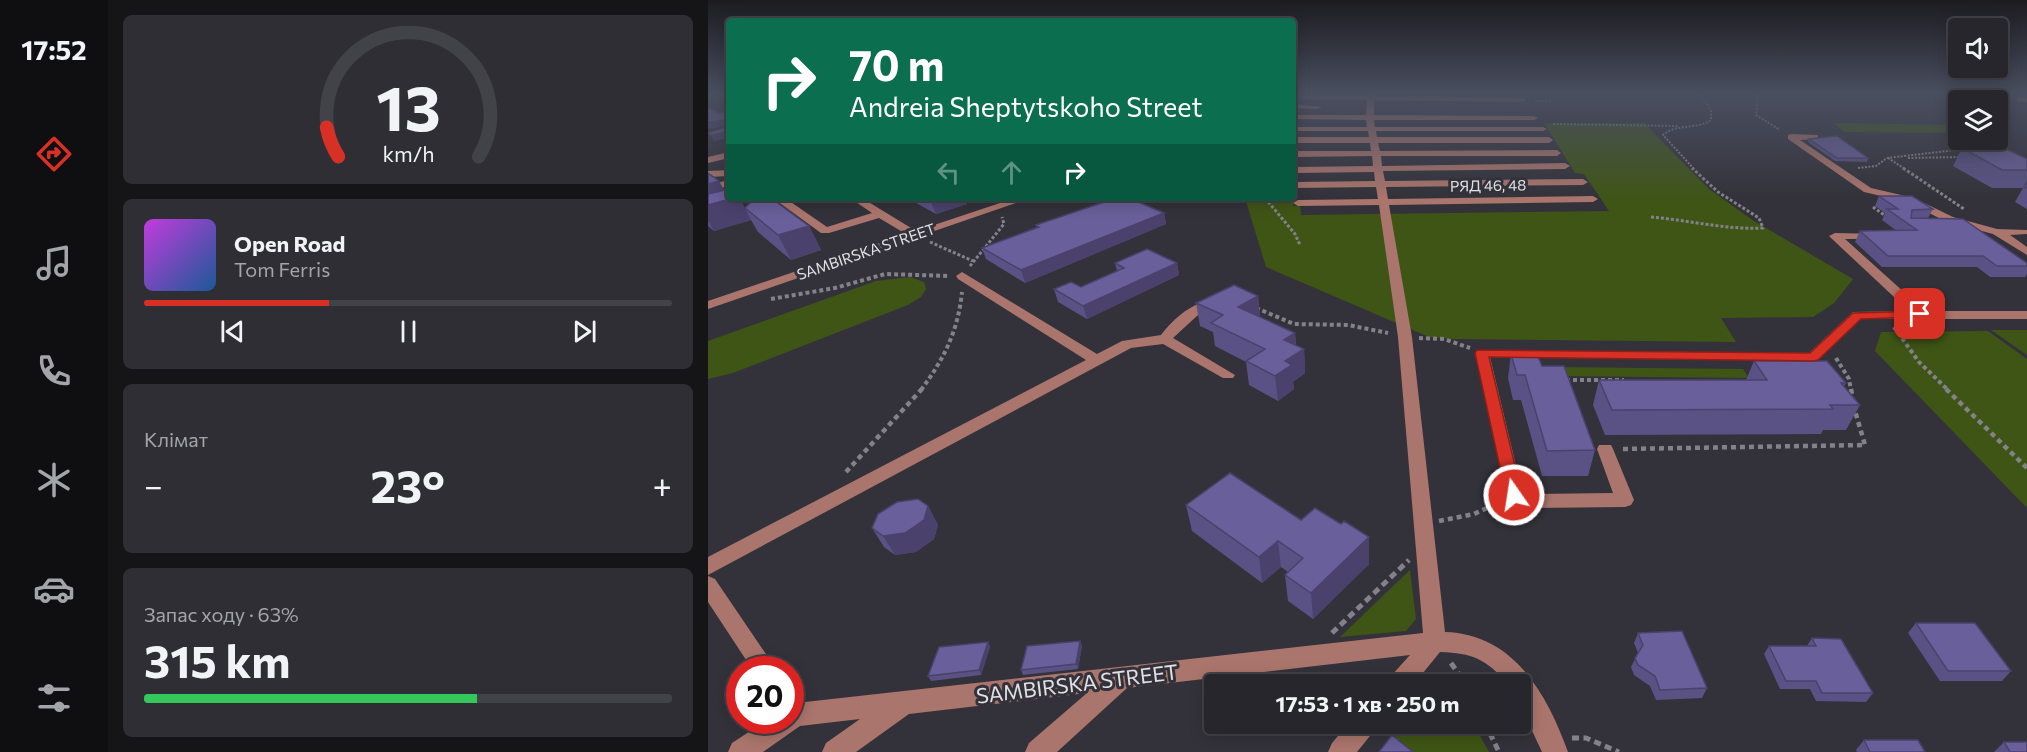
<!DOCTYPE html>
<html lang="uk">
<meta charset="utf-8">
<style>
:root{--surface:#26262c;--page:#2e2e34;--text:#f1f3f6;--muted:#a4a5a9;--line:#424348;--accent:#d93025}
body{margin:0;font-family:Commissioner,sans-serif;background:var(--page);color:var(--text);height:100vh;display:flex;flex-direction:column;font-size:22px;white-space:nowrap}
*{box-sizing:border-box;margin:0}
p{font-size:20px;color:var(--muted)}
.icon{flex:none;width:33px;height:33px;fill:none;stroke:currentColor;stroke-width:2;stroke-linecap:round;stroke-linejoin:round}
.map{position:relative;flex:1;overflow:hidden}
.panel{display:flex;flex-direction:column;gap:15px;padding:15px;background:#151518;width:600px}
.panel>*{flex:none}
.top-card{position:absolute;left:18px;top:18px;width:570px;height:183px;border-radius:6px;box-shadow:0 3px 15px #0003,0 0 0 2px var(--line);background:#0b6e4f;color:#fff;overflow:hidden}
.controls{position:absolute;left:1240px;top:18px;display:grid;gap:12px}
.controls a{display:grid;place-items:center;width:60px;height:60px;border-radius:6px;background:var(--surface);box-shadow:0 3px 15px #0003,0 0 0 2px var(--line);font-size:30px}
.speed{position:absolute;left:18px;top:656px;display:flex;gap:12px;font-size:30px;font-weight:700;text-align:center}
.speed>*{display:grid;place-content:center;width:78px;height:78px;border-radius:50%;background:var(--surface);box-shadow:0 3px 15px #0003,0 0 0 2px var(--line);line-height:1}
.speed .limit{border:9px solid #d22;background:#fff;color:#111}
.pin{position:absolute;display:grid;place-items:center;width:51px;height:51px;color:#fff;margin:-26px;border-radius:12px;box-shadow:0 3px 9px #0006}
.me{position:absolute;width:66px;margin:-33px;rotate:347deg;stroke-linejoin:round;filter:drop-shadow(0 0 4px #0008)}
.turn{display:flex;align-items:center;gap:21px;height:126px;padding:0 24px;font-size:27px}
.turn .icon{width:78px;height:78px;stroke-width:2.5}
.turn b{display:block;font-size:42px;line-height:51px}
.lanes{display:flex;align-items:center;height:57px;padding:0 24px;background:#0003;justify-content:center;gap:30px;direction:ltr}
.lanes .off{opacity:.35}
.big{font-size:45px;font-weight:700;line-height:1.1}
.panel .card{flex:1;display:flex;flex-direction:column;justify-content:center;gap:9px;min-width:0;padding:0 21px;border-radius:9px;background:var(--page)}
.panel .dial{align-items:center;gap:0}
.dial svg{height:156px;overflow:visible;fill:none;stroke:var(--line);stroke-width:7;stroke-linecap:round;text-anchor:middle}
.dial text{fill:var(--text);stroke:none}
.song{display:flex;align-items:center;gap:18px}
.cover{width:72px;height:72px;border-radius:9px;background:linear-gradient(135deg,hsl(290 70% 55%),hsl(210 70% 35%))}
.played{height:6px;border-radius:3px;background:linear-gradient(90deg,var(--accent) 35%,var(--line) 35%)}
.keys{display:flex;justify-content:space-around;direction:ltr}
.heat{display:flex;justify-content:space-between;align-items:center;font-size:33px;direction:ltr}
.charge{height:9px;border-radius:4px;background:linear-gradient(90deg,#34c759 63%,var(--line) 0)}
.trip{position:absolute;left:496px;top:674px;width:327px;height:60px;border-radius:6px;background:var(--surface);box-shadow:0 3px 15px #0003,0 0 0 2px var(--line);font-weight:700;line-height:60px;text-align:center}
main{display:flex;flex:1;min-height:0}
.dock{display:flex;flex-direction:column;width:108px;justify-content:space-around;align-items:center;background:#0f0f12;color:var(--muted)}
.dock .icon{width:42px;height:42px}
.dock .active{color:var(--accent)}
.dock b{font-size:27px;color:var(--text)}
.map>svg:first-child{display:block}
.green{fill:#3f5516}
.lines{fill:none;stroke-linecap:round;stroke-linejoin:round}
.path-far4{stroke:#838289;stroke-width:2;stroke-dasharray:2 1.5;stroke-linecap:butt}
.path-far3{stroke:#838289;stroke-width:3;stroke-dasharray:3 2;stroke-linecap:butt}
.path-far2{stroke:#838289;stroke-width:4;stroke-dasharray:4 3;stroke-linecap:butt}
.path-far1{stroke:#838289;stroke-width:4.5;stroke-dasharray:5 4;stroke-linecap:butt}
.path{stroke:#838289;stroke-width:5;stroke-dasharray:7 4.5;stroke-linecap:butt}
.minor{fill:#aa756c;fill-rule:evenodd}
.wall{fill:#5a5284}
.shaded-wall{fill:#4a426c}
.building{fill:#695f9a;stroke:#4a426c;stroke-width:1.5}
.route{fill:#d93025;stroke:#8d1f18;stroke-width:1.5}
.labels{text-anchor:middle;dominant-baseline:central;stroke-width:6;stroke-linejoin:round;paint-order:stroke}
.far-street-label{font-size:15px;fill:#e1e0e5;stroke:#33323a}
.near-street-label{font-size:21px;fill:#e1e0e5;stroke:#33323a}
</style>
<main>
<nav class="dock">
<b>17:52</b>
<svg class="icon active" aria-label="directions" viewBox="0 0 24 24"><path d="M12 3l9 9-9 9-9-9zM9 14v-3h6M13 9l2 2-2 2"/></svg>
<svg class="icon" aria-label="music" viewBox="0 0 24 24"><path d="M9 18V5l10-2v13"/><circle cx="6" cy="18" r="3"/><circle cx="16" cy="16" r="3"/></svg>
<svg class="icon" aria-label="phone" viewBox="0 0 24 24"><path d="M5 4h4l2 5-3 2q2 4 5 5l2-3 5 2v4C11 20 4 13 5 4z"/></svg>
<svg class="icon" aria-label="climate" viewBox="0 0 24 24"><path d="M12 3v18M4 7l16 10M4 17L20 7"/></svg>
<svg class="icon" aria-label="car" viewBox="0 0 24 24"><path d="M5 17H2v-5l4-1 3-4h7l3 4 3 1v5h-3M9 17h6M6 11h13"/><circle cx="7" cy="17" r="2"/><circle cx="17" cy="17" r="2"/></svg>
<svg class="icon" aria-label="filters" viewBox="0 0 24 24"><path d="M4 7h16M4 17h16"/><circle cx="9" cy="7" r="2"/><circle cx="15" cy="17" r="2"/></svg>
</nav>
<section class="panel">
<div class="card dial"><svg viewBox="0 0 100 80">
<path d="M14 69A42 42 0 1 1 86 69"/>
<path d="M14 69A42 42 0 0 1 8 54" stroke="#d93025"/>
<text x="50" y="56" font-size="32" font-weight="700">13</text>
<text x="50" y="72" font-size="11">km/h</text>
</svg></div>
<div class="card">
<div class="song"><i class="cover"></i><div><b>Open Road</b><p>Tom Ferris</p></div></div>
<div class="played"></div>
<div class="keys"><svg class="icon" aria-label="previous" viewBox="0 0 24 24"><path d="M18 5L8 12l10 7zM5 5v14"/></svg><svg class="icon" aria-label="pause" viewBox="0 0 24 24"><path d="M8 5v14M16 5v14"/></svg><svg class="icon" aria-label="next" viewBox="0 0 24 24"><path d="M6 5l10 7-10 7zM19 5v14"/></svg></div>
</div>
<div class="card"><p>Клімат</p>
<div class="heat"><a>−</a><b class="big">23°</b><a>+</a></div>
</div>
<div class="card"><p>Запас ходу · 63%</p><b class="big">315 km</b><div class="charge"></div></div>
</section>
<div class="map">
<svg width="1319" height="752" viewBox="0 0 1319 752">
<rect width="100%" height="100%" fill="#33323a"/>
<!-- green -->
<path class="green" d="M836 123H936L1001 189 1046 221 1145 279 1126 303 1105 317 1013 318 1028 342 745 339 721 337 558 267 537 198H585V206H592L593 215 901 211 876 174 867 173Z
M1126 123 1251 125V133L1136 132Z
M202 277 216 282 218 289 213 297 200 305 25 373 0 379V341L168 281Z
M1283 330H1319V355Z
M1280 331 1319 359V508L1167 351 1173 332Z
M842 367 1035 369 1041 378 845 376Z
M702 570 708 619 698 631 632 637Z
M699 723H765L781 752H683L678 748Z"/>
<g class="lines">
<!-- path-far4 -->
<path class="path-far4" d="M1044 93 1050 99 1048 115 1072 130
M827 101H845
M845 124 970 126
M1180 158 1197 169
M1200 158 1252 157
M1150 168 1168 166 1179 158 1274 147
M986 169 955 135C969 123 988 130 1003 120V110L992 93"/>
<!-- path-far3 -->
<path class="path-far3" d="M1195 168 1256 209
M557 198 587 234 592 245
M1165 207 1179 217
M943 217C980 220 1018 230 1055 228L1051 218 1010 192 984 168
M222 242 265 261
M262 266 296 224 294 217"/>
<!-- path-far2 -->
<path class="path-far2" d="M63 299 127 288 177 274 242 276
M548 308 586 324 640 325 680 333
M1186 327 1211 362 1240 390
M711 338 736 339 762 348
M1128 358 1141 379 1143 390
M858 380H916
M213 390C236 359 250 331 254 292"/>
<!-- path-far1 -->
<path class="path-far1" d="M1143 389 1145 400
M1238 389 1319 468
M915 449 1157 445 1147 411
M138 472 214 389
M731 521 766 514 792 502"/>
<!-- path -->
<path class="path" d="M624 633 701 560
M743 663 758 684
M777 723 791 752
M864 738H878L911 752"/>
<!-- minor -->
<path class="minor" d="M659 93H667V96L815 98 819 100 815 102 666 100V115L826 116 830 118 826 120H666L667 127H835L839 129 835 131H668L669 137H841L845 140 841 143H670L672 151 849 150 853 153 849 156H673L674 166 857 163 862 166 857 169 675 171 677 181 875 179 880 182 875 185 678 187 680 199 885 196 890 199 885 202 681 205 704 337 737 632C806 634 839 694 860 752H834L813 707V684H799C779 659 764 653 732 652L706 684H679L683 676 702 655 419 688 349 752H317L321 743 379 693 201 714 148 752H114L118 743 152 719 92 726 55 752H20L24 743 59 720H82V705L88 703 715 633 690 337 671 205 590 206 585 203 590 200 670 199 668 187 585 188V182L667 181 666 172 585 173V167L665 166 664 156 585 157V151H663L662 143H585V137H661L660 131H585V127H659L658 120 585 119V115H658L659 100 596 99 592 97 596 95 659 96Z
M1309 97 1319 98V102L1309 101Z
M585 104 614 107 610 109 585 108Z
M1083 134 1110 135V139L1092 140 1163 188 1206 198 1245 217 1289 229 1319 230V234L1302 235 1319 247V255L1285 234 1237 221 1199 202 1156 192 1080 139V135Z
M21 152V158L0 163V157Z
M21 170V176L0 177V171Z
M21 180V186L0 191V185Z
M65 198H77L119 227 164 213 142 198H154L208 231 307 198H322L0 309V301L198 234 171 218 121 233H113Z
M1127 233 1174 234 1176 236 1170 239H1137L1217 311H1319V319H1153L1110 360 1105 361 782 357 814 491 825 494 905 493 889 449 891 445H903L905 449 926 500 923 505 917 507 825 508 800 500 767 353 769 350 1101 353 1145 312 1201 311 1123 238 1121 236Z
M254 272 389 354 414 341 453 335C466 318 490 296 514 301L516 304 514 307 490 315 465 338 527 375 525 378H515L455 344 423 348 0 575V557L378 360 250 279 248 276Z
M0 576 7 579 68 669H44L0 602Z
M641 723H669L666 731 649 752H620L624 743Z"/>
</g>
<!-- wall -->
<path class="wall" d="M1101 139 1160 158 1159 162 1127 161 1100 142Z
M1254 148 1319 159V209L1307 202 1315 188H1284L1245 166Z
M0 173 11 181 16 190 37 208 101 226 113 250 83 260 50 232 43 220 6 231 0 226Z
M1171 196 1225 209 1220 218 1319 263V274L1317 277H1282L1269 267H1174L1147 242 1152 231H1189L1174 220 1177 213 1167 206Z
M199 198H257L259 204 228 214Z
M456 213 458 224 317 283 278 259 274 248 329 227 328 225Z
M407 263H469L471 275 379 319 350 302 346 289 373 287 409 271Z
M550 296 552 317 587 333 588 345 596 349 597 373 585 382 586 389 570 401 541 385 538 362 507 346 505 332 492 326 488 303Z
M803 354 834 366 887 450 880 476H834L813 400H805L800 378Z
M1046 361 1138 383 1136 386 1152 405 1138 430H1115L1113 434 897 435 885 405 891 380H1038Z
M478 505 661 564 605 619 580 601 577 575 580 572 573 567 554 583 484 531Z
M220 506 230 525 226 539 208 552 187 555 176 547 164 528Z
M1208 623 1303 671 1294 681H1232L1200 633Z
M930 633 999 688 994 698 948 700 942 686 926 675 923 667 930 653 926 643Z
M1104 638 1165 693 1158 702 1108 701 1102 689H1072L1056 654 1061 646H1099Z
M372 641 374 646 370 669 315 675 313 670Z
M280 642 282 647 273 675 223 681 220 676Z
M1156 740 1217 752H1149L1148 750Z
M1296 742 1319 752H1286Z"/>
<!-- shaded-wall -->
<path class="shaded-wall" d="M19 120 21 126 0 129V122Z
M21 131V138L6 141 3 135Z
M11 181 21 199 32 198 43 220 6 231 0 221V184Z
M221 198H257L259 204 228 214Z
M456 213 458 224 317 283 313 270Z
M101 226 113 250 83 260 70 235Z
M469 263 471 275 379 319 375 306Z
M550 296 552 318 530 307Z
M587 333 588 354 596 349 597 373 585 382 586 389 570 401 567 376 576 340Z
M220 506 230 525 226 539 208 552 187 555 175 536Z
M661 537V564L605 619 603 593Z
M570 541 573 567 554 583 551 557Z
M372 641 374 646 370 669 368 664Z
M280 642 282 647 273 675 271 670Z"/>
<!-- building -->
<path class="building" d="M0 107 10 113 21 111V131L3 135 0 133 19 127V120L0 122Z
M1129 136 1160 158H1129L1101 139Z
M1254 148H1296L1319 159V170H1294Z
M0 173 11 181 0 184Z
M1319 181V188L1316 187Z
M21 189V198H25L0 205V194Z
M1171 196H1204L1225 209 1204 210 1203 218 1255 219 1319 263V266H1289L1275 256H1180L1152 231 1209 230 1179 209H1190Z
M47 198H63L101 226 70 235 37 208Z
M408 198H421L456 213 313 270 274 248 331 227 328 225Z
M439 249 469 263 375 306 346 289 363 282 373 287 416 268 407 263Z
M526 285 550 296 530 307 587 333 576 340 596 349 577 361 584 365 567 376 538 361 557 349 503 323 515 315 488 303Z
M803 354H829L834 366H856L887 450 839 451 817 375H809Z
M1046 361H1119L1138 383H1133L1152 405H1122L1125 409 904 410 891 380H1059Z
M522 473 593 520 607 508 633 524 636 521 661 537 603 593 577 575 595 558 570 541 551 557 478 505Z
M210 499 220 506 216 520 197 533 175 536 164 528 170 514 189 502Z
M1208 623H1267L1303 671H1240Z
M974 631 999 688 952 690 947 676 930 665 927 658 935 645 930 633Z
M1104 638 1133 639 1165 693H1114L1108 681H1078L1061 646H1108Z
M372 641 368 664 313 670 319 646Z
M280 642 271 670 220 676 231 647Z
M684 735 705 752H671Z
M1156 740H1210L1217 752H1162Z
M1296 742H1319V752H1302Z"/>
<!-- sky -->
<linearGradient id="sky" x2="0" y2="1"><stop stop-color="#1c1c20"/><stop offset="0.47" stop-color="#4a4f60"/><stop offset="1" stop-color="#4a4f60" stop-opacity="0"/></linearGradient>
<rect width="1319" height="199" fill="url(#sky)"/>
<!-- route -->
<path class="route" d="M1212 311 1218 314 1216 317 1153 319 1110 360 1105 361 781 357 814 495 806 501 798 495 767 353 769 350 1102 353 1145 313Z"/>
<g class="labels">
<!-- far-street labels -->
<g class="far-street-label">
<text transform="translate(780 185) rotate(-1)">РЯД 46, 48</text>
<text transform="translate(158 251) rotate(-19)">SAMBIRSKA STREET</text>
</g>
<!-- near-street labels -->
<g class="near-street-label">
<text transform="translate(369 683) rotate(-7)">SAMBIRSKA STREET</text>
</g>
</g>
</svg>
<div class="controls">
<a><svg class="icon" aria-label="sound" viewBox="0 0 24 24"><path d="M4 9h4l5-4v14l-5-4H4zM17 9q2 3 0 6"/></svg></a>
<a><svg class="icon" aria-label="layers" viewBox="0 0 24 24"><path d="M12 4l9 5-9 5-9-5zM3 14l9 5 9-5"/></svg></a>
</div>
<div class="speed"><div class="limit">20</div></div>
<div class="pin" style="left:1212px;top:314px;background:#d93025"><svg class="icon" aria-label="arrive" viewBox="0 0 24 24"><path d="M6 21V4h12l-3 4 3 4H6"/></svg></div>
<svg class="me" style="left:806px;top:495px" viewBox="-20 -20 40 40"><circle r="17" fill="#d93025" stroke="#fff" stroke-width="3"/><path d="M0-11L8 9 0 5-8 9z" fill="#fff"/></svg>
<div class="trip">17:53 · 1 хв · 250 m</div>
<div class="top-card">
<div class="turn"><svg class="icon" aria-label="right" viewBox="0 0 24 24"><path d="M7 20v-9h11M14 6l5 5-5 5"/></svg><div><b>70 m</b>Andreia Sheptytskoho Street</div></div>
<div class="lanes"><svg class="icon off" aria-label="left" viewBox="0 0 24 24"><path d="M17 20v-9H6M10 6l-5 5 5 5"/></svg><svg class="icon off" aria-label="ahead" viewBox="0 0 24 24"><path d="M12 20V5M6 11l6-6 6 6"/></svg><svg class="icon" aria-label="right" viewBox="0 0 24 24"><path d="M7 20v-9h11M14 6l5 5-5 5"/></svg></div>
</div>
</div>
</main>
